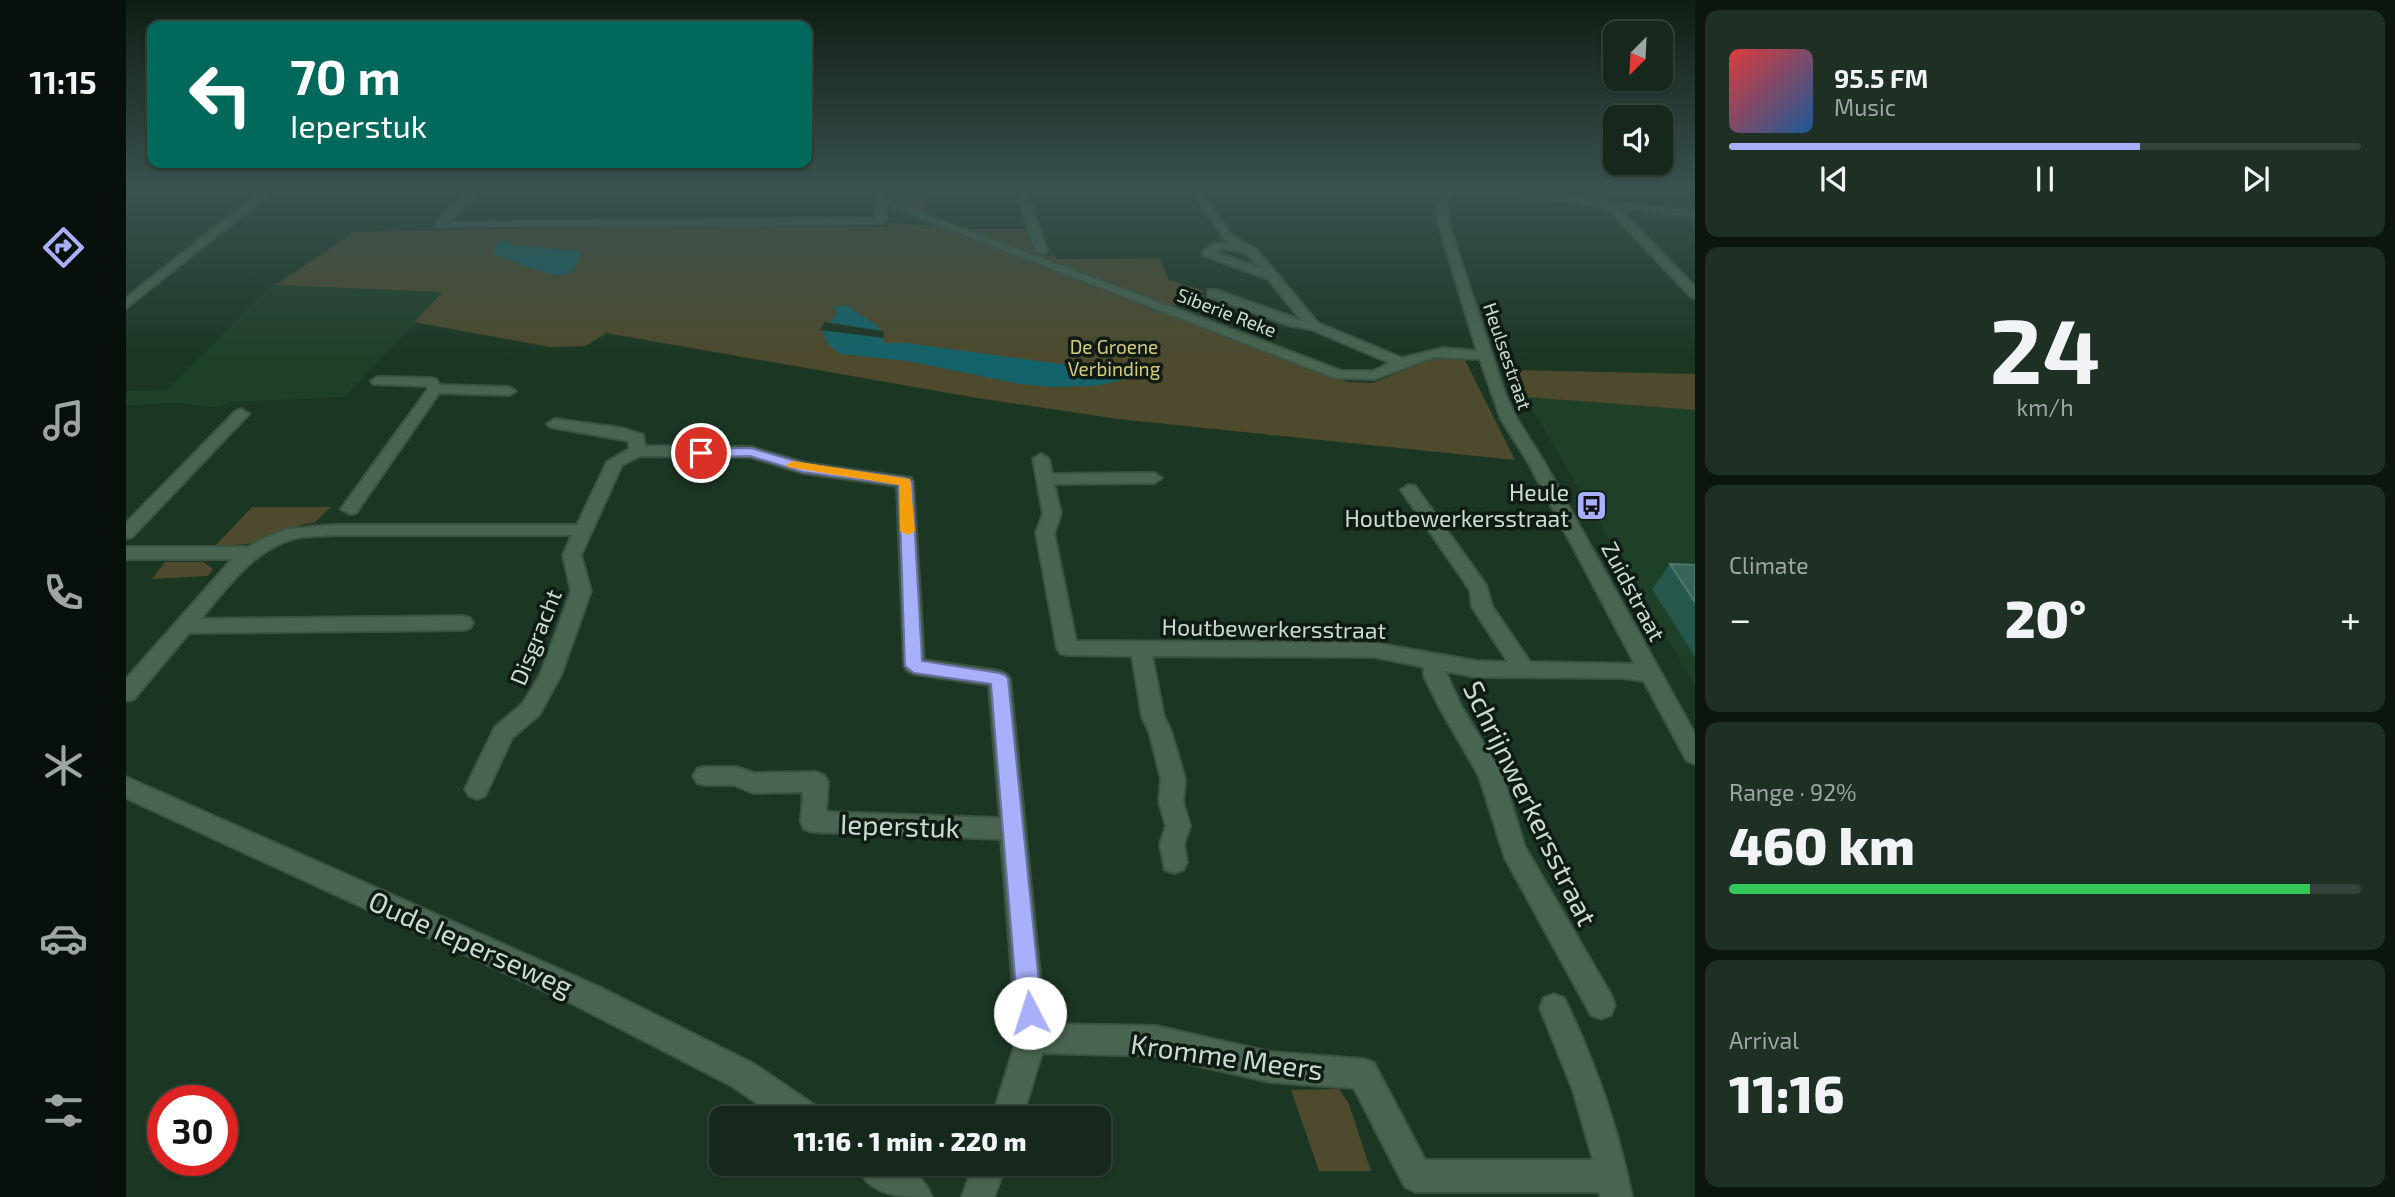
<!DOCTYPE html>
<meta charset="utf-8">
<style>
:root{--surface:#15281b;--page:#1e3024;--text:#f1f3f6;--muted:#9da6a3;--line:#34443a;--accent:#a8b0fc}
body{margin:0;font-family:"Exo 2",sans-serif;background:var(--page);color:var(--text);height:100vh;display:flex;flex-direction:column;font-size:26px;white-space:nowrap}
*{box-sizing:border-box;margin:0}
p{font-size:23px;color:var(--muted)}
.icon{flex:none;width:38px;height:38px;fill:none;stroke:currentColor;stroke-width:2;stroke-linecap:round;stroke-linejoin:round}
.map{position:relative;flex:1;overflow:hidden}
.panel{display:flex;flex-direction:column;gap:10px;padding:10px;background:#0c160f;width:700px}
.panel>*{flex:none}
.hud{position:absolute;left:21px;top:21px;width:665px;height:147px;border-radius:14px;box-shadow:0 2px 5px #0004,0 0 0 2px var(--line);background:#00695c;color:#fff;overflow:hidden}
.needle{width:46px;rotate:204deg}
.fabs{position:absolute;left:1477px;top:21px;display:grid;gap:14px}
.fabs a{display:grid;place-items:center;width:70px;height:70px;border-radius:14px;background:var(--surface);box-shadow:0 2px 5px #0004,0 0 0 2px var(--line);font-size:35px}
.speed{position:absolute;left:21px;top:1085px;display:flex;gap:14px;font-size:35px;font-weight:700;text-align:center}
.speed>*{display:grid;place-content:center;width:91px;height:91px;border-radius:50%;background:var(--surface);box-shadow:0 2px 5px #0004,0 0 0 2px var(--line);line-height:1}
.speed .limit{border:10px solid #d22;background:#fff;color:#111}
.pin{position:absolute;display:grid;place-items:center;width:60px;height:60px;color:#fff;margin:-30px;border:4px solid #fff;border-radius:50%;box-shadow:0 2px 7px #0007}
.me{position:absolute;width:77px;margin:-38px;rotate:355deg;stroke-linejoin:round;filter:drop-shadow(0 0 5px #0008)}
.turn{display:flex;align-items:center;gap:24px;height:147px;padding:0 28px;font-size:32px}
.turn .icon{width:91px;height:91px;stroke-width:2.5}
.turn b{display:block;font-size:49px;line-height:60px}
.big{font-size:52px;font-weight:800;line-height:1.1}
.panel .tile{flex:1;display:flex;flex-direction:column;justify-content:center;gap:10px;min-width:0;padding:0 24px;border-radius:14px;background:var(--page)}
.panel .dial{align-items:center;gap:0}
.dial b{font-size:91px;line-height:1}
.song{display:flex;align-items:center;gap:21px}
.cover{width:84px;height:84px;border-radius:10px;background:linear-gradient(135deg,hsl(0 70% 55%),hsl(210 70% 35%))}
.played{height:7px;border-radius:4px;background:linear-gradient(90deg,var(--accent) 65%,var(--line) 65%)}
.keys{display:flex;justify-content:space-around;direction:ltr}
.heat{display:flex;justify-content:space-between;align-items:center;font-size:38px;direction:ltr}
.charge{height:10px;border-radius:5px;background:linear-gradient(90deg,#34c759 92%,var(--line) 0)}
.trip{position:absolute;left:583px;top:1106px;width:402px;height:70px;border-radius:14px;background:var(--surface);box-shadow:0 2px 5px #0004,0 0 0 2px var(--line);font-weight:800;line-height:70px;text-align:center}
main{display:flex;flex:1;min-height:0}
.dock{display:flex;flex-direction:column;width:126px;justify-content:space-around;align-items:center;background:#08100b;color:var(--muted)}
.dock .icon{width:49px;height:49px}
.dock .active{color:var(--accent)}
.dock b{font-size:32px;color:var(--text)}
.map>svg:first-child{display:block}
.built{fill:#1e4029}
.green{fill:#4d4a2d}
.water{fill:#15636a}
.pier{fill:#1c3624}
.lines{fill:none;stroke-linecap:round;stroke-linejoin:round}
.minor-casing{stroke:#3b5343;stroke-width:4}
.minor{fill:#496551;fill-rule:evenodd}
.wall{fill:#25574d}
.building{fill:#37655b;stroke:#4e786d;stroke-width:2}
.route{fill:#a8b0fc;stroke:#6d72a4;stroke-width:2}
.slow{fill:#f59e0b}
.labels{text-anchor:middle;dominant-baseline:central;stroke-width:7;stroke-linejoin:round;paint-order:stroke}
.far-street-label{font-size:19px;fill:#cbdbcf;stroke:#0f1b13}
.far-park-label{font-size:19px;fill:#d5cc7d;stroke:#0f1b13}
.poi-label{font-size:23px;fill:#cbdbcf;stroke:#0f1b13;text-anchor:end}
.street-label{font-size:23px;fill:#cbdbcf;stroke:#0f1b13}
.near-street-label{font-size:28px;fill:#cbdbcf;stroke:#0f1b13}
</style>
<main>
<nav class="dock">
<b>11:15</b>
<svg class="icon active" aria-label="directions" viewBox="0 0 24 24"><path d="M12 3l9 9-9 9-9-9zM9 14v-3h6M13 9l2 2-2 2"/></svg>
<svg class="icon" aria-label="music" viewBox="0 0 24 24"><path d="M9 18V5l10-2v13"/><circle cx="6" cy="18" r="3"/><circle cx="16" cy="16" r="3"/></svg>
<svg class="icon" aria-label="phone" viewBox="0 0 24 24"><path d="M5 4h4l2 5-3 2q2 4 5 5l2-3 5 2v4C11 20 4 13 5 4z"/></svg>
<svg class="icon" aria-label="climate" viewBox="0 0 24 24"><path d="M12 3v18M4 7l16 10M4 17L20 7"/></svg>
<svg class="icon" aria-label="car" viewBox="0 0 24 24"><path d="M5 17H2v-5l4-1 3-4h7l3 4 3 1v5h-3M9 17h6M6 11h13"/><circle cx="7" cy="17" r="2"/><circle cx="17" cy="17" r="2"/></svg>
<svg class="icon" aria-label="filters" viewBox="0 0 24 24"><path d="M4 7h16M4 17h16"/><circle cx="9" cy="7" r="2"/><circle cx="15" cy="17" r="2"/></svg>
</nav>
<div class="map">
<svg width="1569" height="1197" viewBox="0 0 1569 1197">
<rect width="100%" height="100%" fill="#1c3624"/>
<!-- built -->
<path class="built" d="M147 285 318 292 219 397 105 402 90 407 50 403 0 405V391L41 390Z
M1399 397 1569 410V685L1497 563Z"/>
<!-- green -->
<path class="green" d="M761 190H795L800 214 762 198Z
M765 223 813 226 1222 382 1247 383 1307 358H1338L1389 460 992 419 851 398 480 333 460 346 424 347 288 322 317 292 150 285 228 232 514 226 761 227Z
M840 229H901L908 252H919L920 256H929L930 259 1033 258 1043 280 1078 291 1046 307Z
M1384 370 1569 374V410L1399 397Z
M126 507H205L188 523 178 524 122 544 89 546Z
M39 562H77L87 569 82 576 26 579Z
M1213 1089 1223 1104 1245 1171H1193L1165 1090Z"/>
<!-- water -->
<path class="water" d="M379 240 389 245 453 251C454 298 396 262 370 255L368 249 372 242Z
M720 305 752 326 758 343H780L1009 374 1010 377 968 386 926 387 894 384 782 361 715 354 702 344 697 332 711 313 708 307Z"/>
<!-- pier -->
<path class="pier" d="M698 322 757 331 758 338 694 330Z"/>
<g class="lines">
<defs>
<path id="minor" d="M136 190H148L0 308V298Z
M341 190H352L323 222 750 218V191L759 190 760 200 1216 371H1247L1264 363 1184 329 1165 326 1082 296V290H1090L1175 320 1142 279 1077 255V251L1087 244 1102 243 1063 190H1073L1106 236 1130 249 1192 323 1276 358 1317 348 1351 351 1312 222V203L1319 190H1329L1322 203V222L1379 394 1391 419 1418 462 1569 734V764L1561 761 1518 681 1497 678 1350 677 1319 671 1335 706 1376 774 1399 847 1485 995 1489 1005 1485 1015 1475 1019 1465 1015 1379 858 1353 776 1315 710 1298 676V667L1249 657 1026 656 1038 717 1045 731 1059 779 1057 802 1064 826 1058 844 1061 862 1057 870 1048 873 1039 870 1034 844 1040 826 1033 802 1035 779 1023 731 1016 717 1006 656 941 655 934 653 931 648 910 533 917 514 907 459 915 454 923 459 926 474 1028 473 1036 478 1028 483 928 484 935 514 928 533 950 641 1249 643 1350 661 1382 662 1346 607 1344 590 1275 490 1283 485 1289 486 1360 585 1366 606 1404 662 1509 664 1402 462 1375 419 1354 359 1308 357 1249 379 1209 378 763 206H760V221L755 224 310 227V223ZM1094 249C1114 249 1121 252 1134 268L1090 252Z
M890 190H900L921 251 919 253 909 251Z
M1357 190H1391L1569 211V217L1493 208 1569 287V298L1565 297 1480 207Z
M252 377 305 378 310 379 314 385 383 387 390 391 383 395 313 393 230 513 224 514 215 509 302 389 300 386 247 384 245 381Z
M115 409 123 414 120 417 6 537 0 538V523L110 411Z
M429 419 495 428 517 435 519 446 625 447 679 463 785 478 787 482 798 660 873 671 880 674 884 679 919 1024 1030 1026 1144 1052 1237 1059 1248 1063 1299 1160H1467L1447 1090 1414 1008 1418 998 1428 994 1438 998C1469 1062 1492 1127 1506 1197H1474L1473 1192H1290L1279 1187 1228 1088 1144 1082 1030 1056 916 1053 896 1118H866L891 1038 875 839 687 832 678 829 675 822 677 792 627 793 608 785H579L571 783 567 776 571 769 579 767H610L628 773 690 772 698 775 702 782 700 812 874 818 863 685 788 674 781 671 778 666 771 486 677 473 624 457 514 456 496 465 455 555 465 591 435 675 413 715 386 738 359 796 351 799 343 796 339 789 369 727 397 703 414 675 445 591 437 555 446 535H209C197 536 182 536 170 538 128 549 101 587 75 619L337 616 344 618 347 623 344 628 337 630 63 633 8 699 0 701V679L106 559H0V547H123L136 539 162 529 209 525H451L481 462 503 449V441L424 427 421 424Z
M0 777 469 985 628 1064 691 1107 695 1118H653L606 1086 449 1005 0 798Z
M729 1164C761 1163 792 1163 806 1197 774 1197 744 1197 729 1164Z
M848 1164H880L868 1197H836Z"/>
</defs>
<!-- minor casing -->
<use href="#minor" class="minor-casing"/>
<!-- minor -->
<use href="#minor" class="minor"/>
</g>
<!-- wall -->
<path class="wall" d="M1544 564 1569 565V657L1526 589Z"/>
<!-- building -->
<path class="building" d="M1544 564 1569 565V602Z"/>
<!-- sky -->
<linearGradient id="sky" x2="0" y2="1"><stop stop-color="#0f1e14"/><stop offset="0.53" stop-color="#3a5250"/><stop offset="1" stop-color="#3a5250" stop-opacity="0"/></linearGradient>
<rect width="1569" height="358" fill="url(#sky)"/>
<!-- route -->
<path class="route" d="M625 448 679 464 779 478 786 482 796 661 873 673 879 675 882 679 916 1013 912 1021 904 1025 896 1021 892 1013 865 684 788 673 779 666 773 485 677 472 624 456 575 457 568 453 575 449Z"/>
<!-- slow -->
<path class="slow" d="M667 461 784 479 789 531 782 535 774 531 773 485 662 467 660 465Z"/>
<!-- icons -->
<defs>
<symbol id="bus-square" viewBox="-11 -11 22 22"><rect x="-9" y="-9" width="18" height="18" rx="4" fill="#a8b0fc" stroke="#0f1b13"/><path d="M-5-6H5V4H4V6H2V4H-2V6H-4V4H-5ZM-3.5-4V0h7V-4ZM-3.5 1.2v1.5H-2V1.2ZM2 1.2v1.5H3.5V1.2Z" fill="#111"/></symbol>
</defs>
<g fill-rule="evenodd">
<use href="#bus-square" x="1448" y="488" width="35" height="35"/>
</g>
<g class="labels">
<!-- far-street labels -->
<g class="far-street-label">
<text transform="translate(1101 312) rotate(21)">Siberie Reke</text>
<text transform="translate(1382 356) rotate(71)">Heulsestraat</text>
</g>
<!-- far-park labels -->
<g class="far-park-label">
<text x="988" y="346">De Groene<tspan x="988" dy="22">Verbinding</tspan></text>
</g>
<!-- poi labels -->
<g class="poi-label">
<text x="1443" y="492">Heule<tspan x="1443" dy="26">Houtbewerkersstraat</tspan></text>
</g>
<!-- street labels -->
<g class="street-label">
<text transform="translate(1508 591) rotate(62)">Zuidstraat</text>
<text transform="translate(1148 628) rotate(1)">Houtbewerkersstraat</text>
<text transform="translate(409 637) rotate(-68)">Disgracht</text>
</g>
<!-- near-street labels -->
<g class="near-street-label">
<text transform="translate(1405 803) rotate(64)">Schrijnwerkersstraat</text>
<text transform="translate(774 825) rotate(2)">Ieperstuk</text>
<text transform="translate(345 943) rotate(24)">Oude Ieperseweg</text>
<text transform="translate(1101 1056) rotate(8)">Kromme Meers</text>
</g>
</g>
</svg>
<div class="fabs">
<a><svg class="needle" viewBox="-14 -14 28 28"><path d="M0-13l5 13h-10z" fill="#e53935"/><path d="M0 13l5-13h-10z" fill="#9da6a3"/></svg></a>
<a><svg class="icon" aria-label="sound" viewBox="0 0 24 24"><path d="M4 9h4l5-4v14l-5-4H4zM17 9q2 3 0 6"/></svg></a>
</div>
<div class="speed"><div class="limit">30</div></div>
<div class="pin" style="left:575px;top:453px;background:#d93025"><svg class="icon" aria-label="arrive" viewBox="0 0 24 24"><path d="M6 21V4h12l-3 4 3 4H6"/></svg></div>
<svg class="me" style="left:904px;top:1013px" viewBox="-20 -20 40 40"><circle r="19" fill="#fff"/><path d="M0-13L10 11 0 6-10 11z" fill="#a8b0fc"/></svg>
<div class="trip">11:16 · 1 min · 220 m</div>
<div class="hud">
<div class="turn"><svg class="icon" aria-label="left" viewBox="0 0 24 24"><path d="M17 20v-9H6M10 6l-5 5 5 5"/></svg><div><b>70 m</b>Ieperstuk</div></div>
</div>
</div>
<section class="panel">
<div class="tile">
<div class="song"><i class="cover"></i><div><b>95.5 FM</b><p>Music</p></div></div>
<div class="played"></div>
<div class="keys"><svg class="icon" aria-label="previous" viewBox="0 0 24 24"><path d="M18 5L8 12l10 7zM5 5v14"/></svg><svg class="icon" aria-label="pause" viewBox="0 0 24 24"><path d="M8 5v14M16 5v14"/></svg><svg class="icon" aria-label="next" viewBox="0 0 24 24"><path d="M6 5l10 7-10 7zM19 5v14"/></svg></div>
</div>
<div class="tile dial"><b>24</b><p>km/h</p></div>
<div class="tile"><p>Climate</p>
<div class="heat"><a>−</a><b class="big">20°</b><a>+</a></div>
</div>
<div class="tile"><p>Range · 92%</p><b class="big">460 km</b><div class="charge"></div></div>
<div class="tile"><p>Arrival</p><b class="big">11:16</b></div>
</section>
</main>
